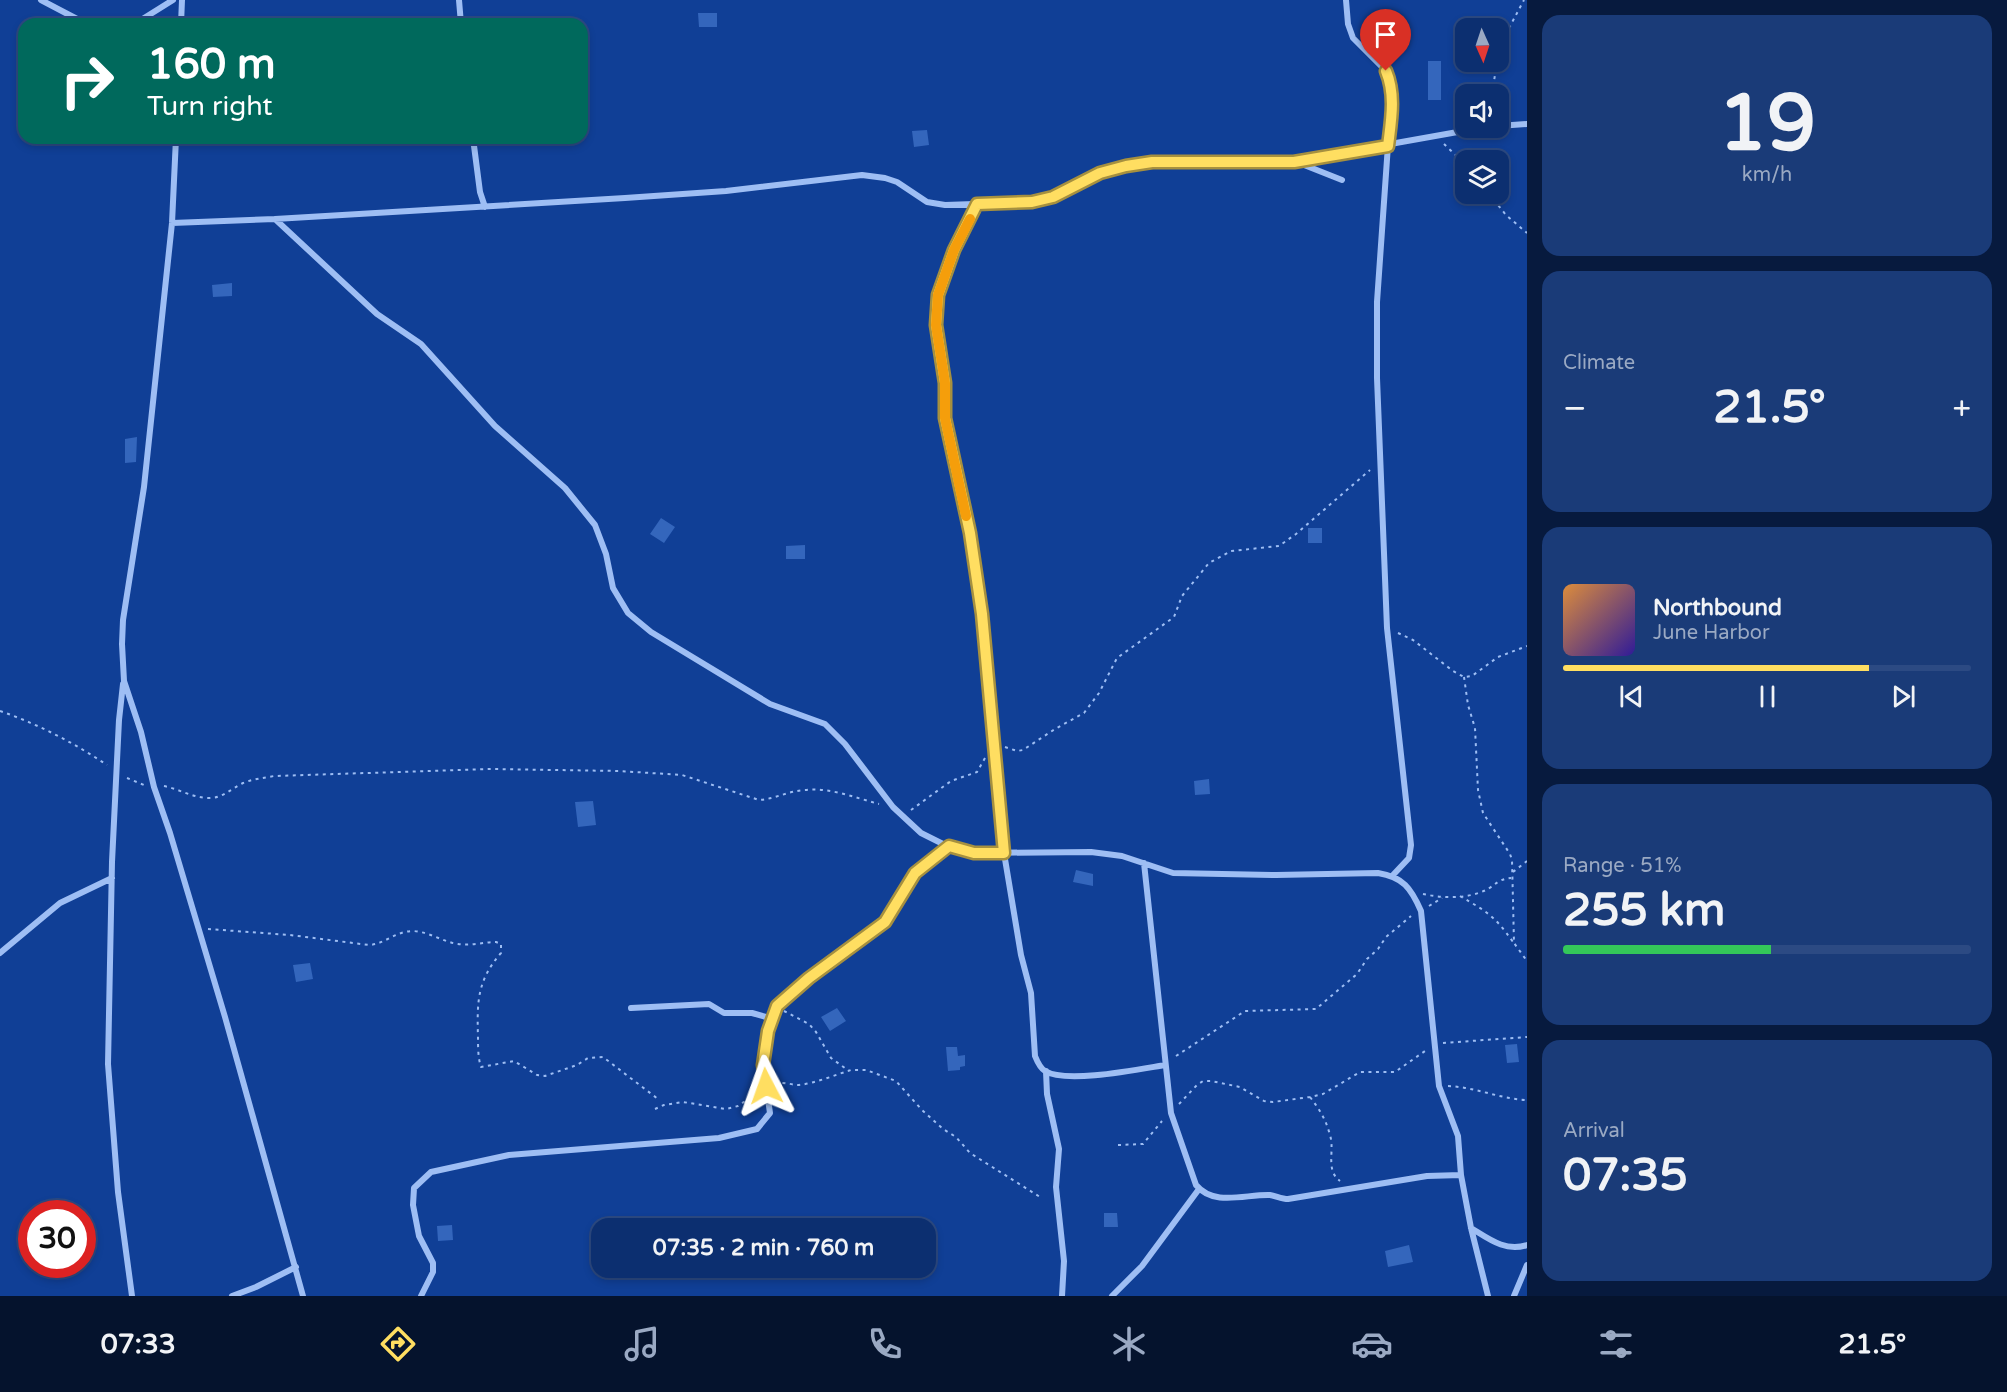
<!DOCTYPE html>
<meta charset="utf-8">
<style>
:root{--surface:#0c2f70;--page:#1a3b78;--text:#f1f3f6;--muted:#9aa9c3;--line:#2c4a83;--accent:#ffde61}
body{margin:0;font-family:"Varela Round",sans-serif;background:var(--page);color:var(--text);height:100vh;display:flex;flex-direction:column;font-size:22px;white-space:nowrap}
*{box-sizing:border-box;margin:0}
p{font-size:20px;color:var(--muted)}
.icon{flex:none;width:33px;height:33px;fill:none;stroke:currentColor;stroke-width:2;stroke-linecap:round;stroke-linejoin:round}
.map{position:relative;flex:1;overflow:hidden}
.side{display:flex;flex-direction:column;gap:15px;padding:15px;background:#071a3e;width:480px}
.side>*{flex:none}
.guide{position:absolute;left:18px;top:18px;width:570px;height:126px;border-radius:18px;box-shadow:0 3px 9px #0003,0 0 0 2px var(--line);background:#00695c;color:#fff;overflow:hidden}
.needle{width:39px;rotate:177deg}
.buttons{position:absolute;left:1455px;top:18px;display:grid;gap:12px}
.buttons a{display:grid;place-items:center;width:54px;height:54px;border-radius:12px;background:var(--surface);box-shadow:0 3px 9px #0003,0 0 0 2px var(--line);font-size:30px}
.speed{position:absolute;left:18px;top:1200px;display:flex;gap:12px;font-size:30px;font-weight:700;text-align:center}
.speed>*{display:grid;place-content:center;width:78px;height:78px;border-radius:50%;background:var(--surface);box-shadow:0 3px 9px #0003,0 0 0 2px var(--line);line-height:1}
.speed .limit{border:9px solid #d22;background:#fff;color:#111}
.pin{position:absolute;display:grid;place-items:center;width:51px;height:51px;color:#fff;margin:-62px -26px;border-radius:50% 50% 50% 0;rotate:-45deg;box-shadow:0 0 6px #0007}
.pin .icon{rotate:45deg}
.me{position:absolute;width:66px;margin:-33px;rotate:356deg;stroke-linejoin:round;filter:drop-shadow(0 0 4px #0008)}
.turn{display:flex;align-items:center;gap:21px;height:126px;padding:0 30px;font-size:27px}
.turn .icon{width:78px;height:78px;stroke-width:2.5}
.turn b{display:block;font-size:42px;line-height:51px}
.big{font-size:45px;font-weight:700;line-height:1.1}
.side .widget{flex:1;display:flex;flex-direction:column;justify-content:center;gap:9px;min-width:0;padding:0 21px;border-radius:18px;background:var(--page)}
.side .dial{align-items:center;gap:0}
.dial b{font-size:78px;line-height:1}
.song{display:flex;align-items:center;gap:18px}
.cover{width:72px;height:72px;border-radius:9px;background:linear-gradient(135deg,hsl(30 70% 55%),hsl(250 70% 35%))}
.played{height:6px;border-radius:3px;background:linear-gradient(90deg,var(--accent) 75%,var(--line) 75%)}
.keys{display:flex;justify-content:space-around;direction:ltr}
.heat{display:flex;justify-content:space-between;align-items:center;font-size:33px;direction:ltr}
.charge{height:9px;border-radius:4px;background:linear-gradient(90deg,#34c759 51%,var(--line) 0)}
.trip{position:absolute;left:591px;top:1218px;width:345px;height:60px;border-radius:18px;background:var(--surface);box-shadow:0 3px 9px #0003,0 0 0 2px var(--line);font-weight:700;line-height:60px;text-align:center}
.tabs{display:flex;height:96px;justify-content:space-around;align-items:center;background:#05132d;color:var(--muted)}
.tabs .icon{width:42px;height:42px}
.tabs .on{color:var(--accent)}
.tabs b{font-size:27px;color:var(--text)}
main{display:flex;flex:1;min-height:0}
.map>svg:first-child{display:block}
.building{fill:#3466bc}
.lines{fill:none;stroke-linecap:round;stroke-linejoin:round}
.path{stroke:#9ebef4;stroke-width:2;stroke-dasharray:3 4.5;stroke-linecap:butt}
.street{stroke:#9ebef4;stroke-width:6}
.route-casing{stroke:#a6903f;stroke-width:15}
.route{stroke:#ffde61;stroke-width:10}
.slow{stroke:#f59e0b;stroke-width:10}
</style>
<main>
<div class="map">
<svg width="1527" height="1296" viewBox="0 0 1527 1296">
<rect width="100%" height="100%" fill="#103f96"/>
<!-- building -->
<path class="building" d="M698 13H717V27H699Z
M1428 61H1441V100H1428Z
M927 130 929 145 914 147 912 131Z
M232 283V296L213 297 212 285Z
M137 437 136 462 125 463V439Z
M661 518 675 527 664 543 650 534Z
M1308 528H1322V543H1308Z
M805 545V559H786V546Z
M1209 779 1210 794 1195 795 1194 781Z
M593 801 596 825 578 827 575 802Z
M1076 870 1093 874V886L1073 882Z
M310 963 313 979 296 982 293 965Z
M837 1008 846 1021 830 1031 821 1017Z
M1517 1044 1519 1062 1507 1063 1505 1045Z
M946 1047H957L958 1056 965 1055V1066L960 1067V1070L948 1071Z
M1104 1213H1117L1118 1227H1104Z
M452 1225 453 1240 438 1241 437 1226Z
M1409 1245 1413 1262 1388 1267 1385 1251Z"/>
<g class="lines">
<!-- path -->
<path class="path" d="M1498 56 1509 28 1524 0
M1492 94 1497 62
M1444 144 1466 165
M1489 194 1506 215 1527 233
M1398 633 1413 640 1453 671 1464 677 1472 676 1498 657 1527 646
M1464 677 1468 705 1475 728 1478 790 1483 813 1510 854 1512 860 1514 943 1527 961
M0 711C38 724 74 743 107 765
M1005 747 1017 751 1023 750 1055 729 1084 713 1099 693 1117 658 1174 617 1182 596 1209 563 1231 551 1279 546 1296 534 1370 470
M127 778 144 785
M164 786C179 789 193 798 209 798 223 798 231 789 243 783 253 779 263 778 274 776L491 769 619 771 682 775 759 800C775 799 788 791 805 790 829 787 856 798 879 804
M911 810 951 781 977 772 985 758
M1513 872 1527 861
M1423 894C1442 898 1463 899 1481 892 1494 888 1496 879 1511 878
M1460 896C1487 912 1494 915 1513 942
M1429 906 1442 898
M208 929 290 935 369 945C385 944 396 931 413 931 430 932 443 942 458 944 471 946 484 942 496 942L501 944V953C477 981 477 1001 478 1038 478 1047 478 1058 481 1067L514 1061 537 1075 545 1076 577 1065 588 1058 603 1057 658 1099
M784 1011 809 1024 816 1032 831 1058 849 1071
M1443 1043 1527 1037
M1176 1056 1245 1011 1316 1009 1357 974 1367 959 1378 949 1386 937 1411 916
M775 1084C784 1081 790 1085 799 1085 816 1083 835 1075 851 1070H866L896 1081 922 1110 943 1129 956 1137 970 1153 1040 1197
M1448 1086C1475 1087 1500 1099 1527 1100
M1310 1097C1320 1110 1326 1120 1330 1135 1335 1151 1325 1170 1340 1181
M1179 1104 1197 1085 1203 1081H1211L1240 1087 1264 1101 1273 1102 1310 1097 1323 1094 1360 1072H1395L1425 1051
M655 1109 664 1105 683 1102 726 1109 738 1106 757 1093
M1118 1145 1143 1144 1162 1121"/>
<!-- street -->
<path class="street" d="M41 0 79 20 92 24
M459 0 461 24
M1346 0 1348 24 1353 38 1386 71 1390 82 1393 111 1388 145 1377 302V378L1387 628 1411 845 1409 858 1393 875
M130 24 141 20 173 0
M181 24 182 0
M1498 126 1527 124
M176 138 172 223 144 487 123 620 122 644 124 681 141 732 154 787 170 833 225 1017 303 1296
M473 138 480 192 485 207
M1295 161 1480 128
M977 204 954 250 937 295 936 325 946 383 945 418 970 533 982 614 1004 853 1021 955 1031 993 1035 1056C1037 1061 1040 1068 1045 1071 1066 1084 1140 1069 1165 1065
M275 219 625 198 726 191 862 175 885 178 897 182 927 202 945 205 1032 202 1053 197 1100 173 1126 166 1152 162 1294 161 1342 180
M172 223 275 219 377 314 421 344 495 426 565 488 595 525 606 554 613 588 628 613 651 632 770 704 825 724 845 744 893 807 921 833 949 847 974 853 1091 852 1122 856 1173 873 1276 875 1378 873C1403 877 1411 888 1421 911L1439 1086 1458 1136 1461 1175 1471 1228 1488 1296
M123 684 119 720 112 862 108 1064 118 1192 132 1296
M1144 863 1171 1113 1196 1185C1214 1207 1246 1194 1270 1195 1276 1196 1282 1199 1288 1199L1427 1176 1461 1175
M0 953 60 903 112 878
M631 1008 709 1004 724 1013H752L773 1019
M1046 1071 1047 1094 1059 1149 1056 1187 1064 1261 1062 1296
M1471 1228C1489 1239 1505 1252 1527 1245
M232 1296 256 1287 296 1267
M421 1296 433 1272V1263L419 1236 413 1205 414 1188 431 1172 509 1155 719 1138 757 1129 770 1113 763 1065 768 1031 777 1006 809 978 885 922 915 873 949 847
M1112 1296 1142 1266 1199 1189
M1514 1296 1527 1265"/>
</g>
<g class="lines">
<defs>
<path id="route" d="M766 1086 763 1065 768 1031 777 1006 809 978 885 922 915 873 949 846 974 853H1004L982 614 970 533 945 418V383L936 325 938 295 954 250 977 204 1032 202 1053 197 1100 173 1126 166 1152 162H1294L1388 146C1391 121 1396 95 1386 71"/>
</defs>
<!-- route casing -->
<use href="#route" class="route-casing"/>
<!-- route -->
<use href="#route" class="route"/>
<!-- slow -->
<path class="slow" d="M966 516 945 418V383L936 325 938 295 954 250 970 219"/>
</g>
</svg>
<div class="buttons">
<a><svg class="needle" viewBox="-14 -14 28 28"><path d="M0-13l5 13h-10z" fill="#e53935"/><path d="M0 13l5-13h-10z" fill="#9aa9c3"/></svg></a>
<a><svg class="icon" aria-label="sound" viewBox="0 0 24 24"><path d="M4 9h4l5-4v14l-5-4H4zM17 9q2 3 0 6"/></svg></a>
<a><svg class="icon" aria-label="layers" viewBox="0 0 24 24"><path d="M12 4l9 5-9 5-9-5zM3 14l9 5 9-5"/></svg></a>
</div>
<div class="speed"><div class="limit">30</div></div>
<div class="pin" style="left:1386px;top:71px;background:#d93025"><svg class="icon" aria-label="arrive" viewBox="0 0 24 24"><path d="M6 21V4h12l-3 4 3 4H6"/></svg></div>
<svg class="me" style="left:766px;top:1086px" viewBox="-20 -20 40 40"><path d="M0-17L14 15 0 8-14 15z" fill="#ffde61" stroke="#fff" stroke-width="4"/></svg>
<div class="trip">07:35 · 2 min · 760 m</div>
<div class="guide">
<div class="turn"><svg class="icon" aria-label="right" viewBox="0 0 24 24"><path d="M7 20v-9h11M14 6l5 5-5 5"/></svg><div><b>160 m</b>Turn right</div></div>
</div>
</div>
<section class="side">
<div class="widget dial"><b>19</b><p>km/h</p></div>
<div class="widget"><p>Climate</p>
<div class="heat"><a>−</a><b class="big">21.5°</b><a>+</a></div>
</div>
<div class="widget">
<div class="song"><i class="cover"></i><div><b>Northbound</b><p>June Harbor</p></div></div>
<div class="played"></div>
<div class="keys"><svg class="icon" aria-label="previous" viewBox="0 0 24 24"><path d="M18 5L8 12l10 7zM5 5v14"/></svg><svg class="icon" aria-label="pause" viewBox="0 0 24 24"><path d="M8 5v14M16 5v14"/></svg><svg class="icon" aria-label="next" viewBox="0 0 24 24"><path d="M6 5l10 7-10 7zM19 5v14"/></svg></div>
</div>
<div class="widget"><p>Range · 51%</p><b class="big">255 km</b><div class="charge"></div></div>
<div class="widget"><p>Arrival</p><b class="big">07:35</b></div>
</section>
</main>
<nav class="tabs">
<b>07:33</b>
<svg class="icon on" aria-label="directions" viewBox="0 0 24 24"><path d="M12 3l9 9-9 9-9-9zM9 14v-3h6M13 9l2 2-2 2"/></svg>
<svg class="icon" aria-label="music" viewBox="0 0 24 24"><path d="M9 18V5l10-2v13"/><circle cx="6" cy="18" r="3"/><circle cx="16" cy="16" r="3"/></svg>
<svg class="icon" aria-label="phone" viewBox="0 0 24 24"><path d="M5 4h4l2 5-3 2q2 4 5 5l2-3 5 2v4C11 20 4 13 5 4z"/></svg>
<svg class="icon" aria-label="climate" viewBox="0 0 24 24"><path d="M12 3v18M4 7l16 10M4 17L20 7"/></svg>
<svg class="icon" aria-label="car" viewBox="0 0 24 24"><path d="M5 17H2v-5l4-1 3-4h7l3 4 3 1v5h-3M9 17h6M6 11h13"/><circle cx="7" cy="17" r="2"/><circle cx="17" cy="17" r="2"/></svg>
<svg class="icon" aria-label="filters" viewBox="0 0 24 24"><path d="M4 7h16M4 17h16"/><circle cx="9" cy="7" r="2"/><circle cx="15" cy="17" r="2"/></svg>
<b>21.5°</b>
</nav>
